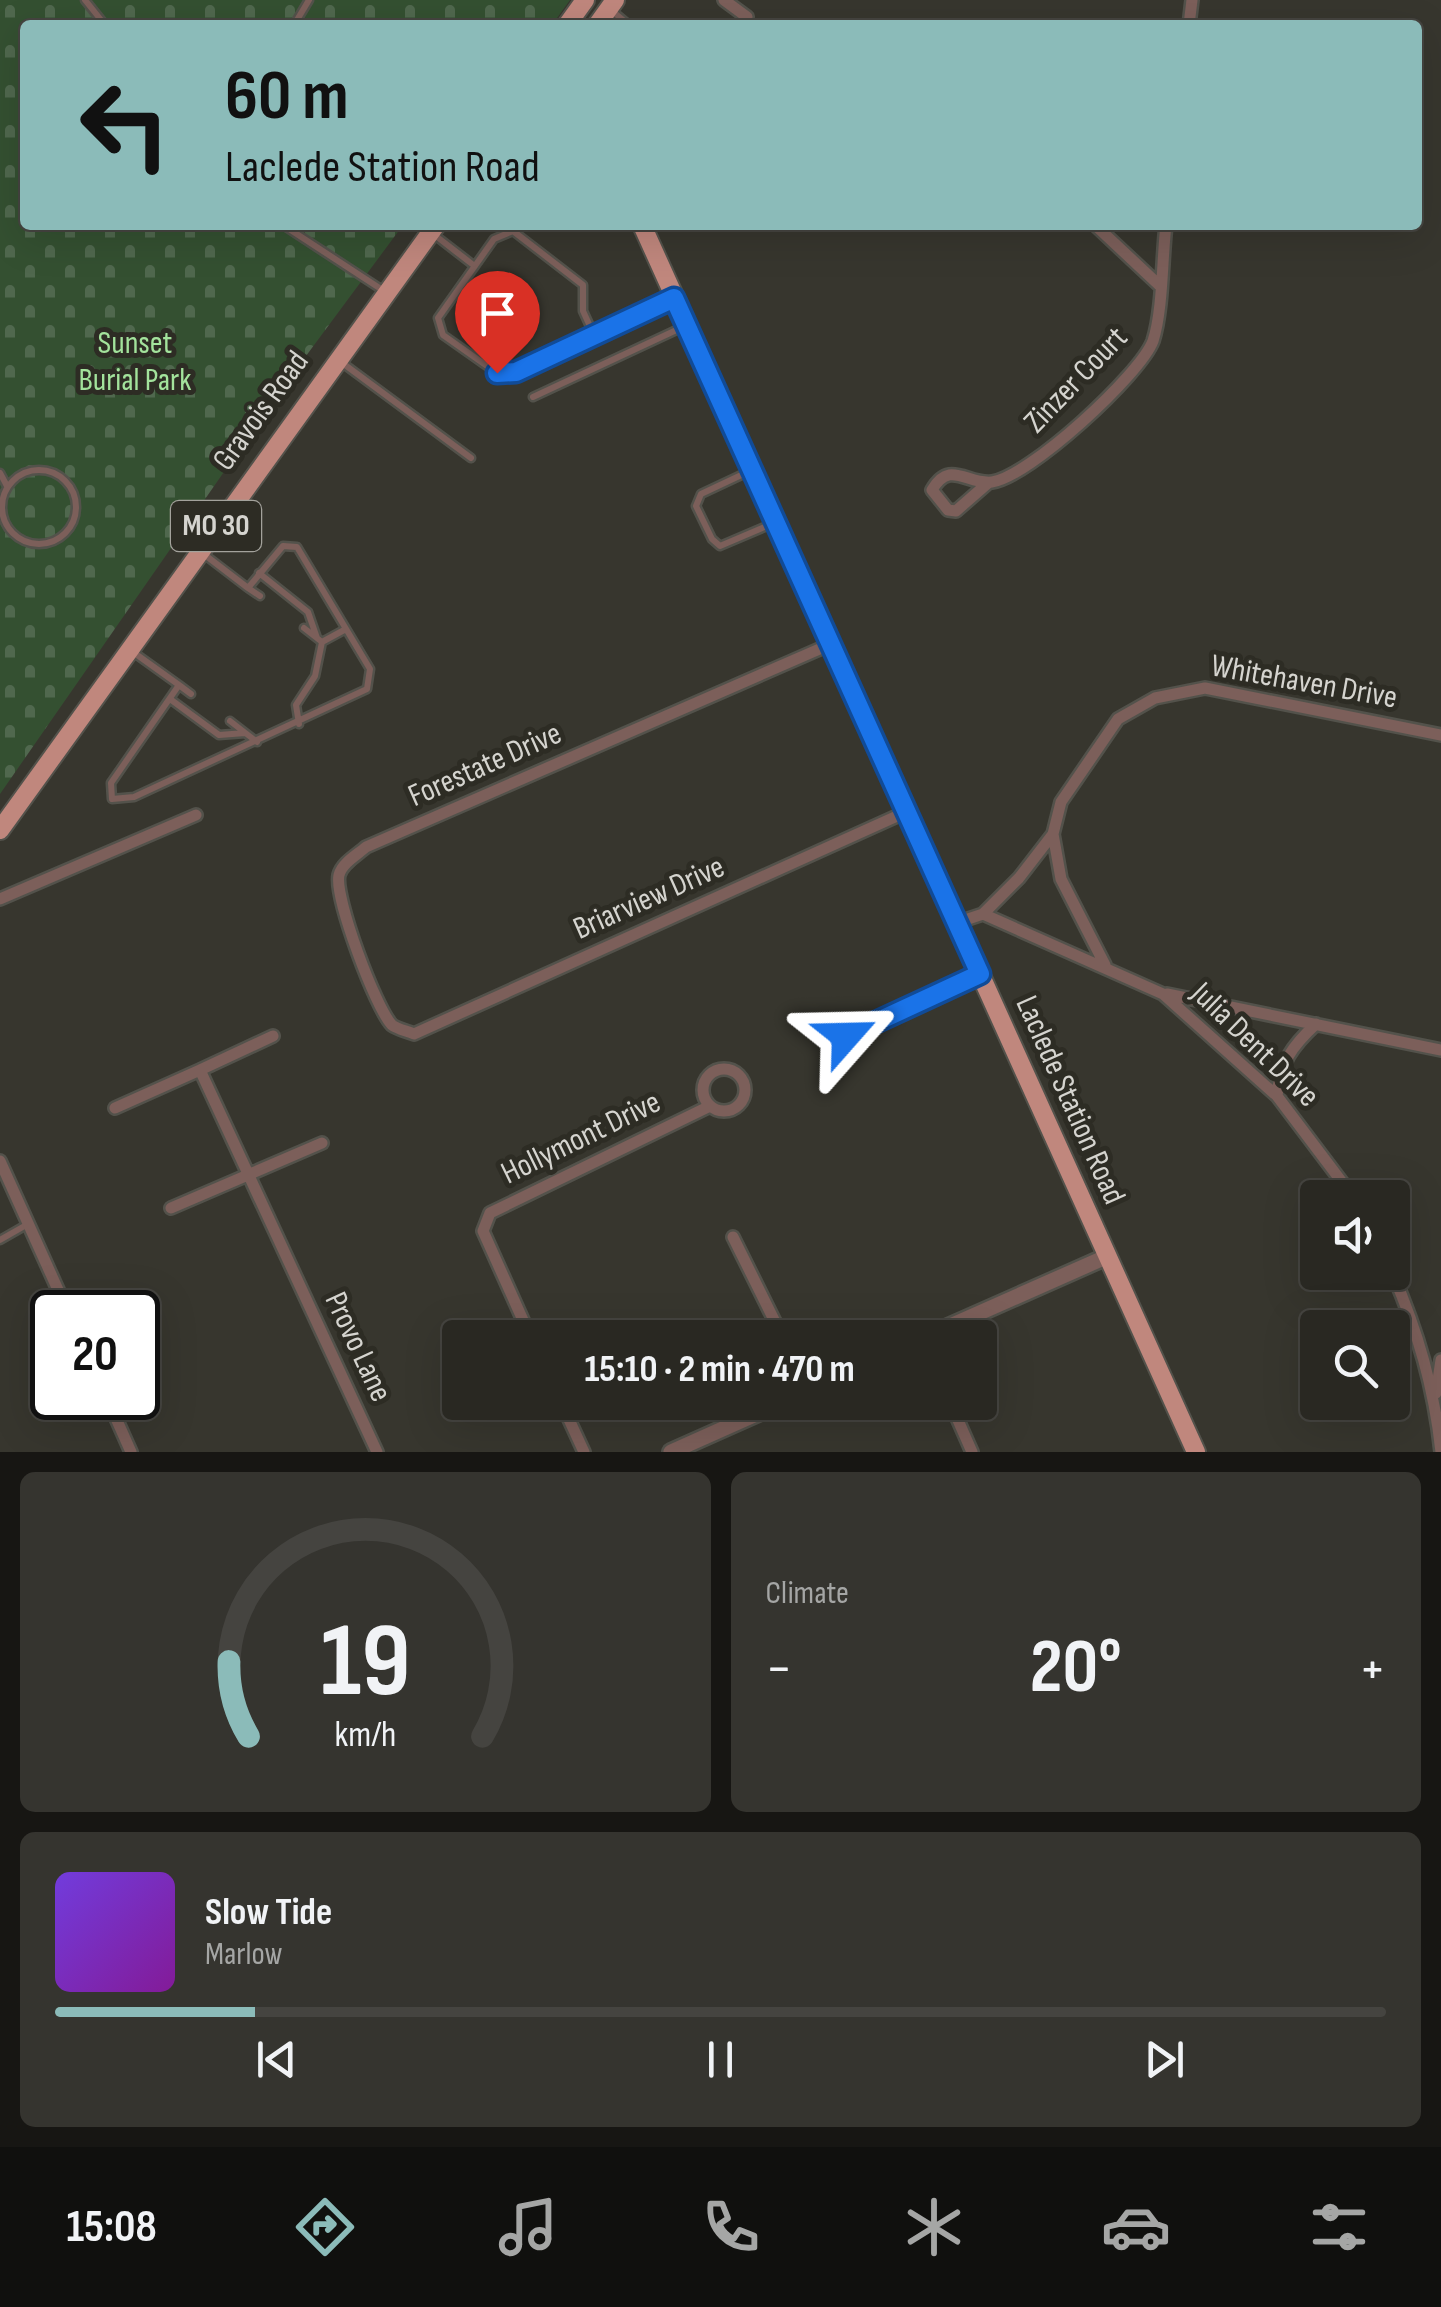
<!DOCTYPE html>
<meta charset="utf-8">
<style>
:root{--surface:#292822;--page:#35342f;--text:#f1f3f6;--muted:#a5a6a5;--line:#454440;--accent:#8bbbb9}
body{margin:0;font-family:"Sofia Sans Condensed",sans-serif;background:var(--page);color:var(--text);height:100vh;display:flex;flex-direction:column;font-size:38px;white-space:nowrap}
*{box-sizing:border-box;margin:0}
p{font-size:32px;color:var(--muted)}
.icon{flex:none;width:55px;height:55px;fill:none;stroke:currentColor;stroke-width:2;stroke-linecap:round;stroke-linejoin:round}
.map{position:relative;height:1452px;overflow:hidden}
.drawer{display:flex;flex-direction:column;gap:20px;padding:20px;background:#171613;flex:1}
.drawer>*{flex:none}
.guide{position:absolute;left:20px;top:20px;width:1402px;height:210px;border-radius:10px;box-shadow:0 10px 40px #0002,0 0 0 2px var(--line);background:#8bbbb9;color:#111;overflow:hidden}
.controls{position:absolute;left:1300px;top:1180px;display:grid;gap:20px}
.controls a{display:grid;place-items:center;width:110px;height:110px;border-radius:10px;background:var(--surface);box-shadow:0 10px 40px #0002,0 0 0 2px var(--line);font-size:50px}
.speed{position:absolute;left:30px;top:1290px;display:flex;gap:20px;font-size:50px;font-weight:700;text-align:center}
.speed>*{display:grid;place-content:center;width:130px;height:130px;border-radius:50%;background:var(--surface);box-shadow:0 10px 40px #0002,0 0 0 2px var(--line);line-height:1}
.speed .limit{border:5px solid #111;border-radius:15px;background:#fff;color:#111}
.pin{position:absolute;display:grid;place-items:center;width:85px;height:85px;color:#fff;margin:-102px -42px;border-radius:50% 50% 50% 0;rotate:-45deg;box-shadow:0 0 10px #0007}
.pin .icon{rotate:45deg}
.me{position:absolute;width:110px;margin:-55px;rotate:65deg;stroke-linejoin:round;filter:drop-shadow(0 0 8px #0008)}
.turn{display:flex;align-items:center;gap:35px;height:210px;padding:0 40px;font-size:45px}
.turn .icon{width:130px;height:130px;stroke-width:2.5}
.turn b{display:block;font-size:70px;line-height:85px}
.big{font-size:75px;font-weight:700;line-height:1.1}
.drawer .widget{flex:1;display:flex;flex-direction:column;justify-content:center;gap:15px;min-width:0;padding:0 35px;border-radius:15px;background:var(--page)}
.drawer .dial{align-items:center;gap:0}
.dial svg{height:260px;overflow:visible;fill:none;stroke:var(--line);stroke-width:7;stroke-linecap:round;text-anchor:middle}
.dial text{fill:var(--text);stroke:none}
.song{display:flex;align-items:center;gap:30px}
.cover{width:120px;height:120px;border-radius:15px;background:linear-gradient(135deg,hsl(260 70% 55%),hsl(290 70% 35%))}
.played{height:10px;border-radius:5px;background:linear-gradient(90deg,var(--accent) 15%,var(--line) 15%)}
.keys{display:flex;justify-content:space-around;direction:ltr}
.heat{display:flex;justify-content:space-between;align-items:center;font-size:55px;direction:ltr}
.drawer .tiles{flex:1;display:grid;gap:20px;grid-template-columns:1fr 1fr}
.widget:last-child{grid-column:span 2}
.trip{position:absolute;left:442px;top:1320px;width:555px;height:100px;border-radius:10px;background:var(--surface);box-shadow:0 10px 40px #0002,0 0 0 2px var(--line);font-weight:700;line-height:100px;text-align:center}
.menu{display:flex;height:160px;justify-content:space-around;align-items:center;background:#10100e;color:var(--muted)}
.menu .icon{width:70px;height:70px}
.menu .current{color:var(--accent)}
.menu b{font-size:45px;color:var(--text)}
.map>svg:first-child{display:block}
.cemetery{fill:url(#cemetery-stones)}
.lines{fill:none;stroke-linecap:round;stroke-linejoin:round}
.service-casing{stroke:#53524b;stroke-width:11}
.minor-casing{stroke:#53524b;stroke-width:16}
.tertiary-casing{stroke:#53524b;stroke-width:20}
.primary-casing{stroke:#53524b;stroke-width:22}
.service{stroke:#7c5f5a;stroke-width:6}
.minor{stroke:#7c5f5a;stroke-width:11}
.tertiary{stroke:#7c5f5a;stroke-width:15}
.primary{stroke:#c0877d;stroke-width:18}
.route-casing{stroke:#114b97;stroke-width:25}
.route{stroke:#1a73e8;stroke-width:18}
.labels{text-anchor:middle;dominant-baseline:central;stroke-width:10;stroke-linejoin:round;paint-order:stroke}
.shield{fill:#2d2c24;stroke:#a3a29c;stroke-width:2.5}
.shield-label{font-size:30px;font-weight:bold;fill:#d5d4cf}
.park-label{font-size:32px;fill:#a3e39c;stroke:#2d2c24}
.street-label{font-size:32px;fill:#d5d4cf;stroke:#2d2c24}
</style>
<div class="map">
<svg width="1441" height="1452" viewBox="0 0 1441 1452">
<defs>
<pattern id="cemetery-stones" width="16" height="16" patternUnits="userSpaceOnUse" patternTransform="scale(2.5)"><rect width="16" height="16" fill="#345031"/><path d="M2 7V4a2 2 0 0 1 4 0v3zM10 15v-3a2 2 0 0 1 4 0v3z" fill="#50684e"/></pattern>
</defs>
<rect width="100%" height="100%" fill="#37362e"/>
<!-- cemetery -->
<path class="cemetery" d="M0 0H570L552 25H25V225H403L283 387 0 794Z"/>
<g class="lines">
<defs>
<path id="service" d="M85 0 105 25
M611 10 629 25
M294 25 309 0
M643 25H645
M283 225 384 291
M432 233 472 264
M594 335 583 311V285L513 231 494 239 438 318 443 335 497 373 516 372 672 299
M341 362 471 458
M533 397 685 326
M2 507a37 37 0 1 1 74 0a37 37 0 1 1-74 0Z
M752 470 701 494 696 506 712 539 720 546 774 523
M0 473 7 486
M259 573 308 612 317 638
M248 588 260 596
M304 628 322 642 346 629
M133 652 179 685 111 783 112 799 134 797 367 689 370 669 297 547 283 546 248 588 201 552
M179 685 191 694
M170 699 219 735 245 733
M230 721 257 742
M299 724 296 705 315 676 322 642
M846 1036 978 974
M0 1240 28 1224"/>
<path id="minor" d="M724 0 747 17
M1189 25 1192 0
M1095 225 1159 285
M988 483 956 511 948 510 932 490C950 459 967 485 992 482 1029 477 1140 375 1153 341 1163 310 1162 258 1166 225
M831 644 366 847C357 855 342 863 339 875 334 897 376 1009 392 1025 397 1029 407 1031 414 1034L906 812
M1053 834 1061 879 1105 965
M0 899 196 815
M983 914 1163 994 1277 1096 1354 1198
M956 923 983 914 1019 878 1053 834 1061 802 1118 719 1155 698 1205 688 1441 735
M1167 994 1441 1050
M273 1036 200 1070 377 1452
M703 1090a21 21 0 1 1 42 0a21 21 0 1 1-42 0Z
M1277 1096C1280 1063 1292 1046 1316 1024
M115 1108 200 1070
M0 1161 68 1312
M171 1208 322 1143
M733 1237 783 1338
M1392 1272C1418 1332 1434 1387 1441 1452
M531 1338 483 1231 490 1213 710 1106
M1436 1393 1441 1360
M107 1398 131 1452
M561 1402 584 1452
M950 1402 972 1452"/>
<path id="tertiary" d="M923 1338 1108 1256
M671 1452 783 1402"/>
<path id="primary" d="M567 25 585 0
M597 25 615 0
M642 225 1196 1452
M0 830 436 225"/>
</defs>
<!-- service casing -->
<use href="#service" class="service-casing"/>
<!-- minor casing -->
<use href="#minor" class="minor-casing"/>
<!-- tertiary casing -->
<use href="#tertiary" class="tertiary-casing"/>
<!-- primary casing -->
<use href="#primary" class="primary-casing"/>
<!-- service -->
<use href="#service" class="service"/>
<!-- minor -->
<use href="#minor" class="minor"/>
<!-- tertiary -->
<use href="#tertiary" class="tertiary"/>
<!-- primary -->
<use href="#primary" class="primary"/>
</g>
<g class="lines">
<defs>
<path id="route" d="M497 373 516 372 674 298 980 974 846 1036"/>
</defs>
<!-- route casing -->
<use href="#route" class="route-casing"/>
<!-- route -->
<use href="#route" class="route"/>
</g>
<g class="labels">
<!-- shield labels -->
<rect class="shield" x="171" y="501" width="90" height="50" rx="8"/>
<g class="shield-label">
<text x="216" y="526">MO 30</text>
</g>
<!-- park labels -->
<g class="park-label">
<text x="135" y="343">Sunset<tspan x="135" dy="37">Burial Park</tspan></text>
</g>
<!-- street labels -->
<g class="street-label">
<text transform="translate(1076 380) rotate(-46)">Zinzer Court</text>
<text transform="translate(261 411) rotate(-54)">Gravois Road</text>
<text transform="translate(1304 682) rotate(10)">Whitehaven Drive</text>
<text transform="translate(485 765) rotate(-24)">Forestate Drive</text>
<text transform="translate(649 898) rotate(-24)">Briarview Drive</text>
<text transform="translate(1255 1045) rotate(44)">Julia Dent Drive</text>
<text transform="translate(1070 1100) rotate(66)">Laclede Station Road</text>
<text transform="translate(581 1138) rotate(-26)">Hollymont Drive</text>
<text transform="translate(358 1347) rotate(65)">Provo Lane</text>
</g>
</g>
</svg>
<div class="controls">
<a><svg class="icon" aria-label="sound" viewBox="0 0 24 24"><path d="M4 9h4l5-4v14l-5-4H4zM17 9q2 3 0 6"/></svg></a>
<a><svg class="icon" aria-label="search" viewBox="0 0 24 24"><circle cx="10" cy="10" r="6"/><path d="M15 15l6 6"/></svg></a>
</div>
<div class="speed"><div class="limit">20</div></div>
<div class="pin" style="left:497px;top:373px;background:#d93025"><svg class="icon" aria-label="arrive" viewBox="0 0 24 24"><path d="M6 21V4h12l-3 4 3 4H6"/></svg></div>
<svg class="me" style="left:846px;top:1036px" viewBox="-20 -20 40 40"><path d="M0-17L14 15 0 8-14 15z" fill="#1a73e8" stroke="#fff" stroke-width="4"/></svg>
<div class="trip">15:10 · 2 min · 470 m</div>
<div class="guide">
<div class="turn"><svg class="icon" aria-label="left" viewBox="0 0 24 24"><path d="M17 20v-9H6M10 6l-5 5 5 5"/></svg><div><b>60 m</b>Laclede Station Road</div></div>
</div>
</div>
<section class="drawer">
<div class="tiles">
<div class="widget dial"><svg viewBox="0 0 100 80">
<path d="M14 69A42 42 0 1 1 86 69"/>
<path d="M14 69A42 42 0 0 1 8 46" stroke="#8bbbb9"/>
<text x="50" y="56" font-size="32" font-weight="700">19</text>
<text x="50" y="72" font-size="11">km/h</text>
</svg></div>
<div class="widget"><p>Climate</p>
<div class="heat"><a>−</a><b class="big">20°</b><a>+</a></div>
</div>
<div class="widget">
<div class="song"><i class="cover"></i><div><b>Slow Tide</b><p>Marlow</p></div></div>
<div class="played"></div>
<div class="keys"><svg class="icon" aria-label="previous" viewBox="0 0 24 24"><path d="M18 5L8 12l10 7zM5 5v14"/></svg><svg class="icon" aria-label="pause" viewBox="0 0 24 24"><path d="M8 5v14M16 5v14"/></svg><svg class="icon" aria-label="next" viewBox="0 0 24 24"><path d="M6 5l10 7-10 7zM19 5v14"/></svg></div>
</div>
</div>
</section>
<nav class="menu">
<b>15:08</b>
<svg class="icon current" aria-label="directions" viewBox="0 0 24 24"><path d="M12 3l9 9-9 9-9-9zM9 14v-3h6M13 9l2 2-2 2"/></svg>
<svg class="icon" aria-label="music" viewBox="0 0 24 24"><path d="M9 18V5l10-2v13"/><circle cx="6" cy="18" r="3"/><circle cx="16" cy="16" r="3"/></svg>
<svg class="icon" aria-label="phone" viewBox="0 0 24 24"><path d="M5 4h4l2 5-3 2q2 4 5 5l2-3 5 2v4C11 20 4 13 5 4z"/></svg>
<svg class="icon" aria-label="climate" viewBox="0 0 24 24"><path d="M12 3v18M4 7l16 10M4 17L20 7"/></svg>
<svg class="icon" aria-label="car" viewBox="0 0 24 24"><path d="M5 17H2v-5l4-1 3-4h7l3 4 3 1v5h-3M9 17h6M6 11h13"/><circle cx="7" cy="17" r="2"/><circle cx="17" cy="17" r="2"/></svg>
<svg class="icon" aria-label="filters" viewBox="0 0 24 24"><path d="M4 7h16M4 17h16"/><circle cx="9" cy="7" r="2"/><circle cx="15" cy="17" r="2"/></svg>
</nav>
